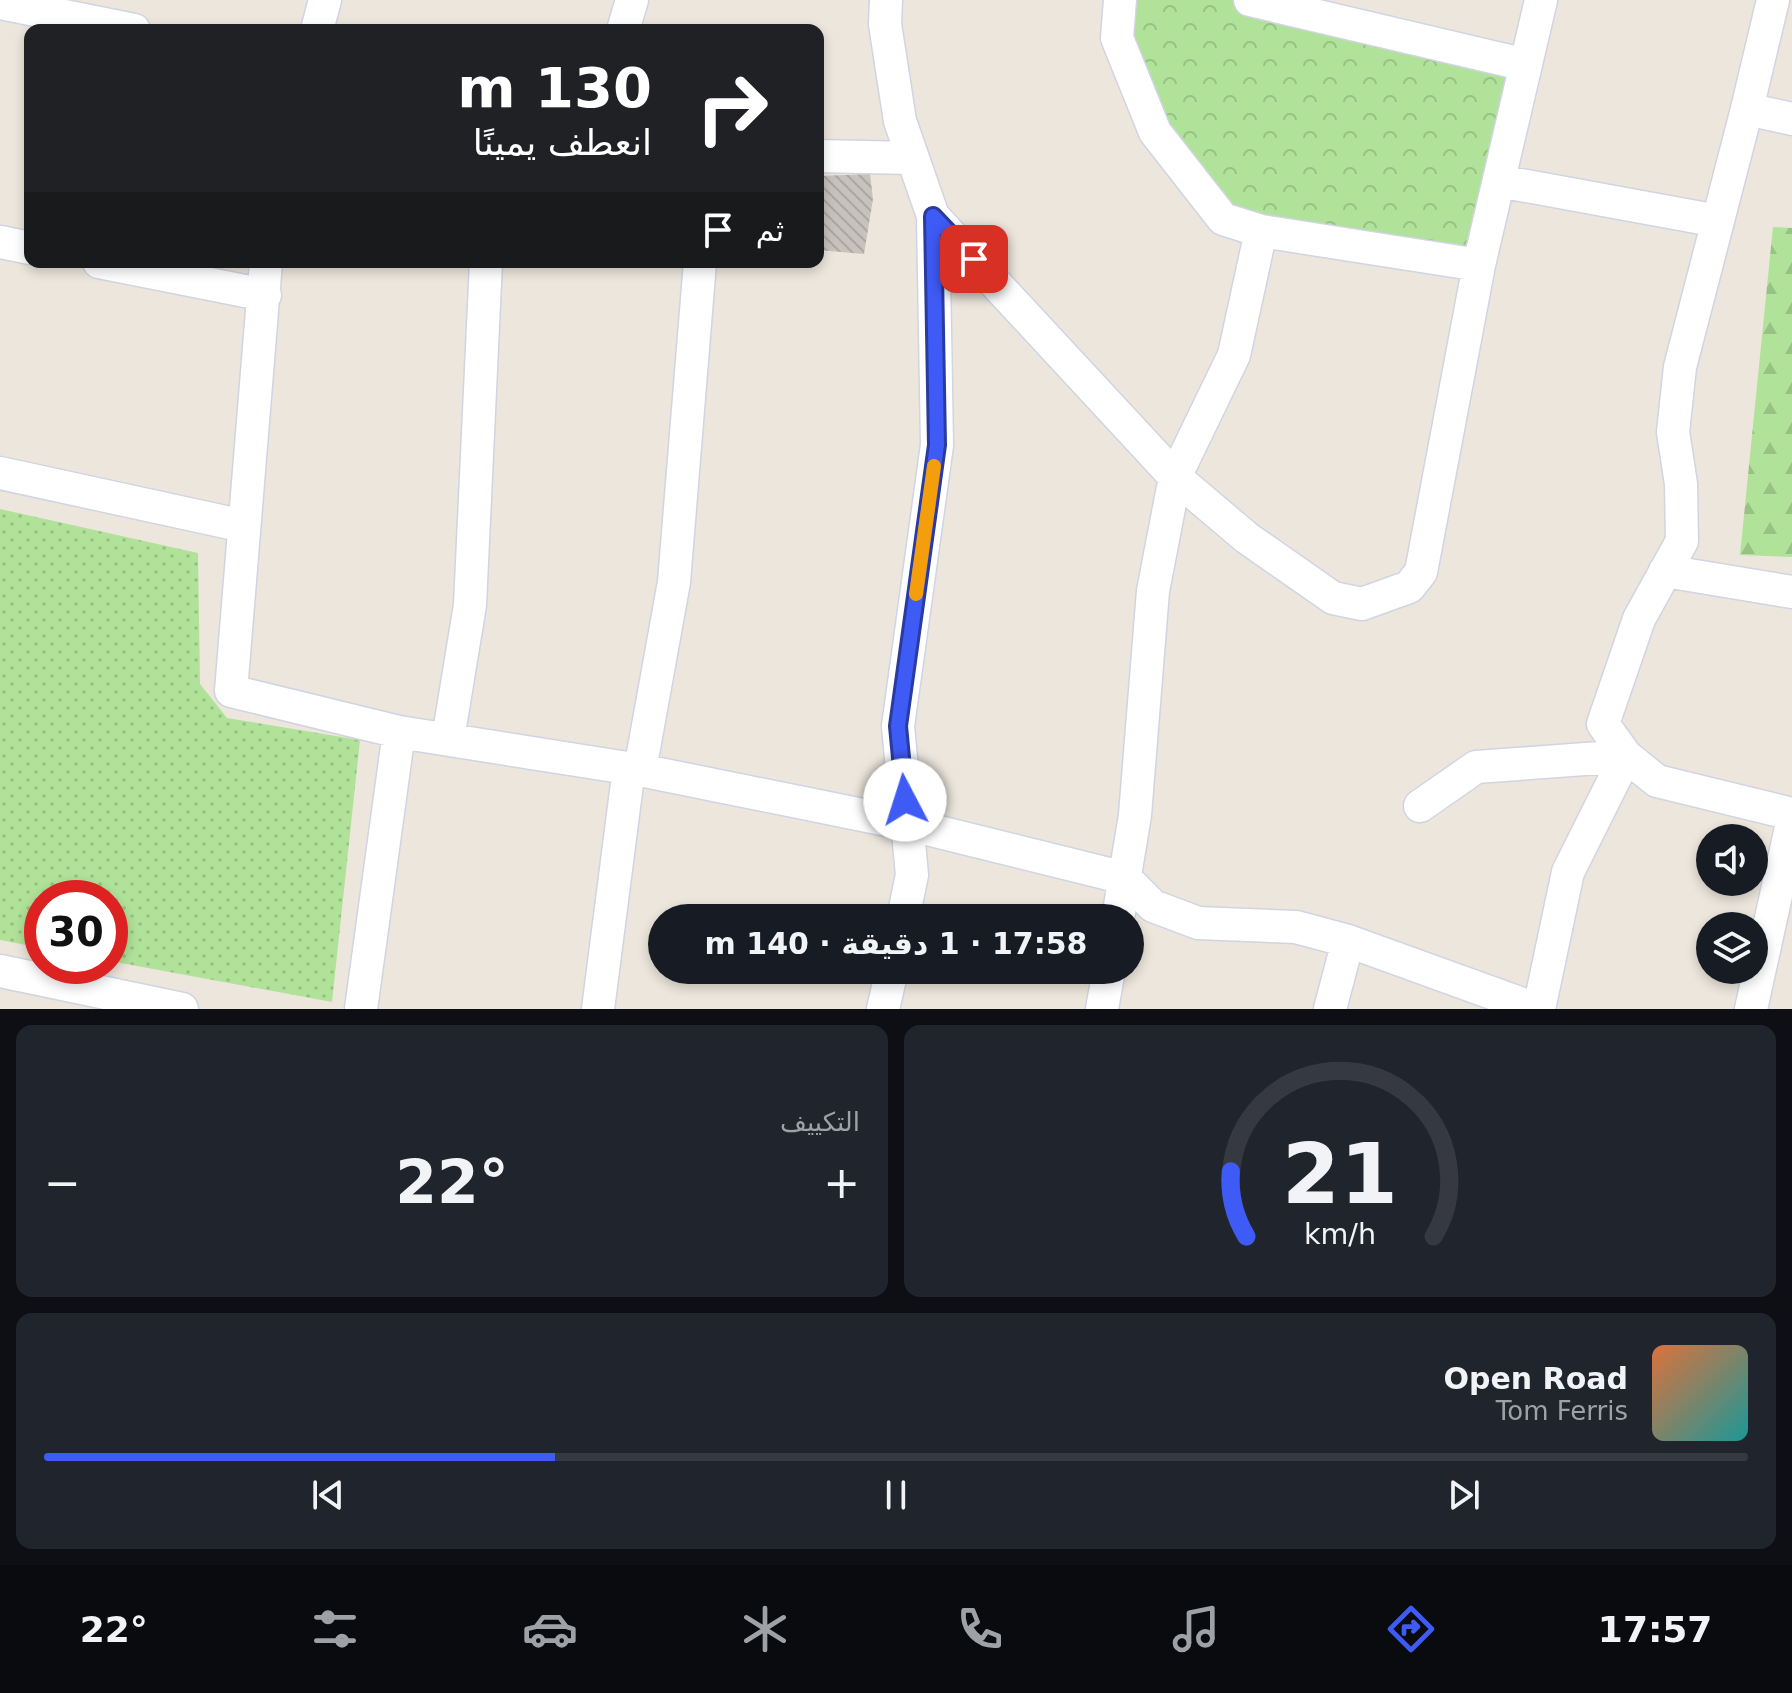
<!DOCTYPE html>
<html lang="ar">
<meta charset="utf-8">
<style>
:root{--surface:#171b24;--page:#20242c;--text:#f1f3f6;--muted:#9ea1a6;--line:#363941;--accent:#3f5bf6}
body{margin:0;font-family:"DejaVu Sans","Noto Naskh Arabic",sans-serif;background:var(--page);color:var(--text);direction:rtl;height:100vh;display:flex;flex-direction:column;font-size:30px;white-space:nowrap}
*{box-sizing:border-box;margin:0}
p{font-size:26px;color:var(--muted)}
.icon{flex:none;width:44px;height:44px;fill:none;stroke:currentColor;stroke-width:2;stroke-linecap:round;stroke-linejoin:round}
.map{position:relative;height:1009px;overflow:hidden;direction:ltr}
.details{display:flex;flex-direction:column;gap:16px;padding:16px;background:#0d0f14;flex:1}
.details>*{flex:none}
.hud{position:absolute;left:24px;top:24px;width:800px;height:244px;border-radius:16px;box-shadow:0 4px 12px #0003;direction:rtl;background:#202124;color:#fff;overflow:hidden}
.controls{position:absolute;left:1696px;top:824px;display:grid;gap:16px}
.controls a{display:grid;place-items:center;width:72px;height:72px;border-radius:50%;background:var(--surface);box-shadow:0 4px 12px #0003;font-size:40px}
.speed{position:absolute;left:24px;top:880px;display:flex;gap:16px;font-size:40px;font-weight:700;text-align:center}
.speed>*{display:grid;place-content:center;width:104px;height:104px;border-radius:50%;background:var(--surface);box-shadow:0 4px 12px #0003;line-height:1}
.speed .limit{border:12px solid #d22;background:#fff;color:#111}
.pin{position:absolute;display:grid;place-items:center;width:68px;height:68px;color:#fff;margin:-34px;border-radius:16px;box-shadow:0 4px 12px #0006}
.me{position:absolute;width:88px;margin:-44px;rotate:355deg;stroke-linejoin:round;filter:drop-shadow(0 0 6px #0008)}
.turn{display:flex;align-items:center;gap:28px;height:168px;padding:0 40px;font-size:36px}
.turn .icon{width:104px;height:104px;stroke-width:2.5}
.turn b{display:block;font-size:56px;line-height:68px}
.then{display:flex;align-items:center;height:76px;padding:0 40px;background:#0003;gap:16px;font-size:30px}
.big{font-size:60px;font-weight:800;line-height:1.1}
.details .tile{flex:1;display:flex;flex-direction:column;justify-content:center;gap:12px;min-width:0;padding:0 28px;border-radius:16px;background:var(--page)}
.details .dial{align-items:center;gap:0}
.dial svg{height:208px;overflow:visible;fill:none;stroke:var(--line);stroke-width:7;stroke-linecap:round;text-anchor:middle}
.dial text{fill:var(--text);stroke:none}
.song{display:flex;align-items:center;gap:24px}
.cover{width:96px;height:96px;border-radius:12px;background:linear-gradient(135deg,hsl(20 70% 55%),hsl(180 70% 35%))}
.played{height:8px;border-radius:4px;background:linear-gradient(90deg,var(--accent) 30%,var(--line) 30%)}
.keys{display:flex;justify-content:space-around;direction:ltr}
.heat{display:flex;justify-content:space-between;align-items:center;font-size:44px;direction:ltr}
.details .tiles{flex:1;display:grid;gap:16px;grid-template-columns:1fr 1fr}
.tile:last-child{grid-column:span 2}
.trip{position:absolute;left:648px;top:904px;width:496px;height:80px;border-radius:40px;background:var(--surface);box-shadow:0 4px 12px #0003;font-weight:800;line-height:80px;text-align:center;direction:rtl}
.dock{display:flex;height:128px;justify-content:space-around;align-items:center;background:#090b0e;color:var(--muted)}
.dock .icon{width:56px;height:56px}
.dock .selected{color:var(--accent)}
.dock b{font-size:36px;color:var(--text)}
.map>svg:first-child{display:block}
.grass{fill:url(#grass-dots)}
.forest{fill:url(#forest-firs)}
.park{fill:url(#park-crowns)}
.building{fill:url(#building-back-hatch)}
.lines{fill:none;stroke-linecap:round;stroke-linejoin:round}
.minor-casing{stroke:#d1d4e3;stroke-width:35}
.minor{stroke:#fff;stroke-width:32}
.route-casing{stroke:#293ba0;stroke-width:20}
.route{stroke:#3f5bf6;stroke-width:14}
.slow{stroke:#f59e0b;stroke-width:14}
</style>
<div class="map">
<svg width="1792" height="1009" viewBox="0 0 1792 1009">
<defs>
<pattern id="grass-dots" width="8" height="8" patternUnits="userSpaceOnUse" patternTransform="scale(2)"><rect width="8" height="8" fill="#b0e299"/><path d="M2 2h.1M6 6h.1" fill="none" stroke="#98c284" stroke-width="1.8" stroke-linecap="round"/></pattern>
<pattern id="forest-firs" width="22" height="20" patternUnits="userSpaceOnUse" patternTransform="scale(2)"><rect width="22" height="20" fill="#b0e299"/><path d="M5 1l3.5 6h-7zM16 11l3.5 6h-7z" fill="#98c284"/></pattern>
<pattern id="park-crowns" width="20" height="18" patternUnits="userSpaceOnUse" patternTransform="scale(2)"><rect width="20" height="18" fill="#b0e299"/><path d="M2 6a3 3 0 1 1 6 0M12 15a3 3 0 1 1 6 0" fill="none" stroke="#98c284"/></pattern>
<pattern id="building-back-hatch" width="6" height="6" patternUnits="userSpaceOnUse" patternTransform="scale(2)"><rect width="6" height="6" fill="#c7c2bc"/><path d="M-1 5l2 2M0 0l6 6M5-1l2 2" fill="none" stroke="#aba7a2"/></pattern>
</defs>
<rect width="100%" height="100%" fill="#ece6dc"/>
<!-- grass -->
<path class="grass" d="M0 509 198 553 200 684 227 718 360 740 332 1002 110 961V898H42V948L0 940Z"/>
<!-- forest -->
<path class="forest" d="M1773 227 1792 228V557L1740 555Z"/>
<!-- park -->
<path class="park" d="M1120 0H1250L1526 65 1479 265 1223 219 1155 132Z"/>
<!-- building -->
<path class="building" d="M870 174 873 199 864 254 818 250V176Z"/>
<g class="lines">
<defs>
<path id="minor" d="M886 0 885 24 900 121 933 216 1175 477 1247 538 1333 598 1362 604 1409 587 1421 572 1479 265 1541 0
M1120 0 1117 38 1155 132 1223 219 1261 231 1479 265
M1250 0 1526 65
M1773 0 1747 109 1680 367 1673 432 1681 484 1682 541 1639 619 1603 724 1626 756 1657 781 1792 814
M0 3 134 30
M317 30 325 0
M623 30 632 0
M1747 109 1792 119
M818 156 911 158
M1499 181 1718 221
M0 242 30 248
M99 262 265 295
M266 262 231 691 399 732 640 770 907 824 1125 878 1153 906 1198 923 1296 927 1348 941 1536 1009
M0 473 244 526
M1665 571 1792 592
M448 739 470 605 486 262
M640 770 674 582 700 262
M1420 806 1476 767 1626 756
M903 918 912 875 898 726 937 445 933 216
M1118 918 1135 815 1153 591 1175 477 1234 355 1261 231
M0 971 182 1009
M361 1009 399 732
M598 1009 629 768
M883 1009 892 970
M1102 1009 1109 970
M1330 1009 1348 941
M1539 1009 1568 872 1626 756
M1751 1009 1792 823"/>
</defs>
<!-- minor casing -->
<use href="#minor" class="minor-casing"/>
<!-- minor -->
<use href="#minor" class="minor"/>
</g>
<g class="lines">
<defs>
<path id="route" d="M905 800 898 726 937 445 933 216 974 259"/>
</defs>
<!-- route casing -->
<use href="#route" class="route-casing"/>
<!-- route -->
<use href="#route" class="route"/>
<!-- slow -->
<path class="slow" d="M916 594 934 466"/>
</g>
</svg>
<div class="controls">
<a><svg class="icon" aria-label="sound" viewBox="0 0 24 24"><path d="M4 9h4l5-4v14l-5-4H4zM17 9q2 3 0 6"/></svg></a>
<a><svg class="icon" aria-label="layers" viewBox="0 0 24 24"><path d="M12 4l9 5-9 5-9-5zM3 14l9 5 9-5"/></svg></a>
</div>
<div class="speed"><div class="limit">30</div></div>
<div class="pin" style="left:974px;top:259px;background:#d93025"><svg class="icon" aria-label="arrive" viewBox="0 0 24 24"><path d="M6 21V4h12l-3 4 3 4H6"/></svg></div>
<svg class="me" style="left:905px;top:800px" viewBox="-20 -20 40 40"><circle r="19" fill="#fff"/><path d="M0-13L10 11 0 6-10 11z" fill="#3f5bf6"/></svg>
<div class="trip">17:58 · 1 دقيقة · 140 m</div>
<div class="hud">
<div class="turn"><svg class="icon" aria-label="right" viewBox="0 0 24 24"><path d="M7 20v-9h11M14 6l5 5-5 5"/></svg><div><b>130 m</b>انعطف يمينًا</div></div>
<div class="then">ثم<svg class="icon" aria-label="arrive" viewBox="0 0 24 24"><path d="M6 21V4h12l-3 4 3 4H6"/></svg></div>
</div>
</div>
<section class="details">
<div class="tiles">
<div class="tile dial"><svg viewBox="0 0 100 80">
<path d="M14 69A42 42 0 1 1 86 69"/>
<path d="M14 69A42 42 0 0 1 8 44" stroke="#3f5bf6"/>
<text x="50" y="56" font-size="32" font-weight="700">21</text>
<text x="50" y="72" font-size="11">km/h</text>
</svg></div>
<div class="tile"><p>التكييف</p>
<div class="heat"><a>−</a><b class="big">22°</b><a>+</a></div>
</div>
<div class="tile">
<div class="song"><i class="cover"></i><div><b>Open Road</b><p>Tom Ferris</p></div></div>
<div class="played"></div>
<div class="keys"><svg class="icon" aria-label="previous" viewBox="0 0 24 24"><path d="M18 5L8 12l10 7zM5 5v14"/></svg><svg class="icon" aria-label="pause" viewBox="0 0 24 24"><path d="M8 5v14M16 5v14"/></svg><svg class="icon" aria-label="next" viewBox="0 0 24 24"><path d="M6 5l10 7-10 7zM19 5v14"/></svg></div>
</div>
</div>
</section>
<nav class="dock">
<b>17:57</b>
<svg class="icon selected" aria-label="directions" viewBox="0 0 24 24"><path d="M12 3l9 9-9 9-9-9zM9 14v-3h6M13 9l2 2-2 2"/></svg>
<svg class="icon" aria-label="music" viewBox="0 0 24 24"><path d="M9 18V5l10-2v13"/><circle cx="6" cy="18" r="3"/><circle cx="16" cy="16" r="3"/></svg>
<svg class="icon" aria-label="phone" viewBox="0 0 24 24"><path d="M5 4h4l2 5-3 2q2 4 5 5l2-3 5 2v4C11 20 4 13 5 4z"/></svg>
<svg class="icon" aria-label="climate" viewBox="0 0 24 24"><path d="M12 3v18M4 7l16 10M4 17L20 7"/></svg>
<svg class="icon" aria-label="car" viewBox="0 0 24 24"><path d="M5 17H2v-5l4-1 3-4h7l3 4 3 1v5h-3M9 17h6M6 11h13"/><circle cx="7" cy="17" r="2"/><circle cx="17" cy="17" r="2"/></svg>
<svg class="icon" aria-label="filters" viewBox="0 0 24 24"><path d="M4 7h16M4 17h16"/><circle cx="9" cy="7" r="2"/><circle cx="15" cy="17" r="2"/></svg>
<b>22°</b>
</nav>
